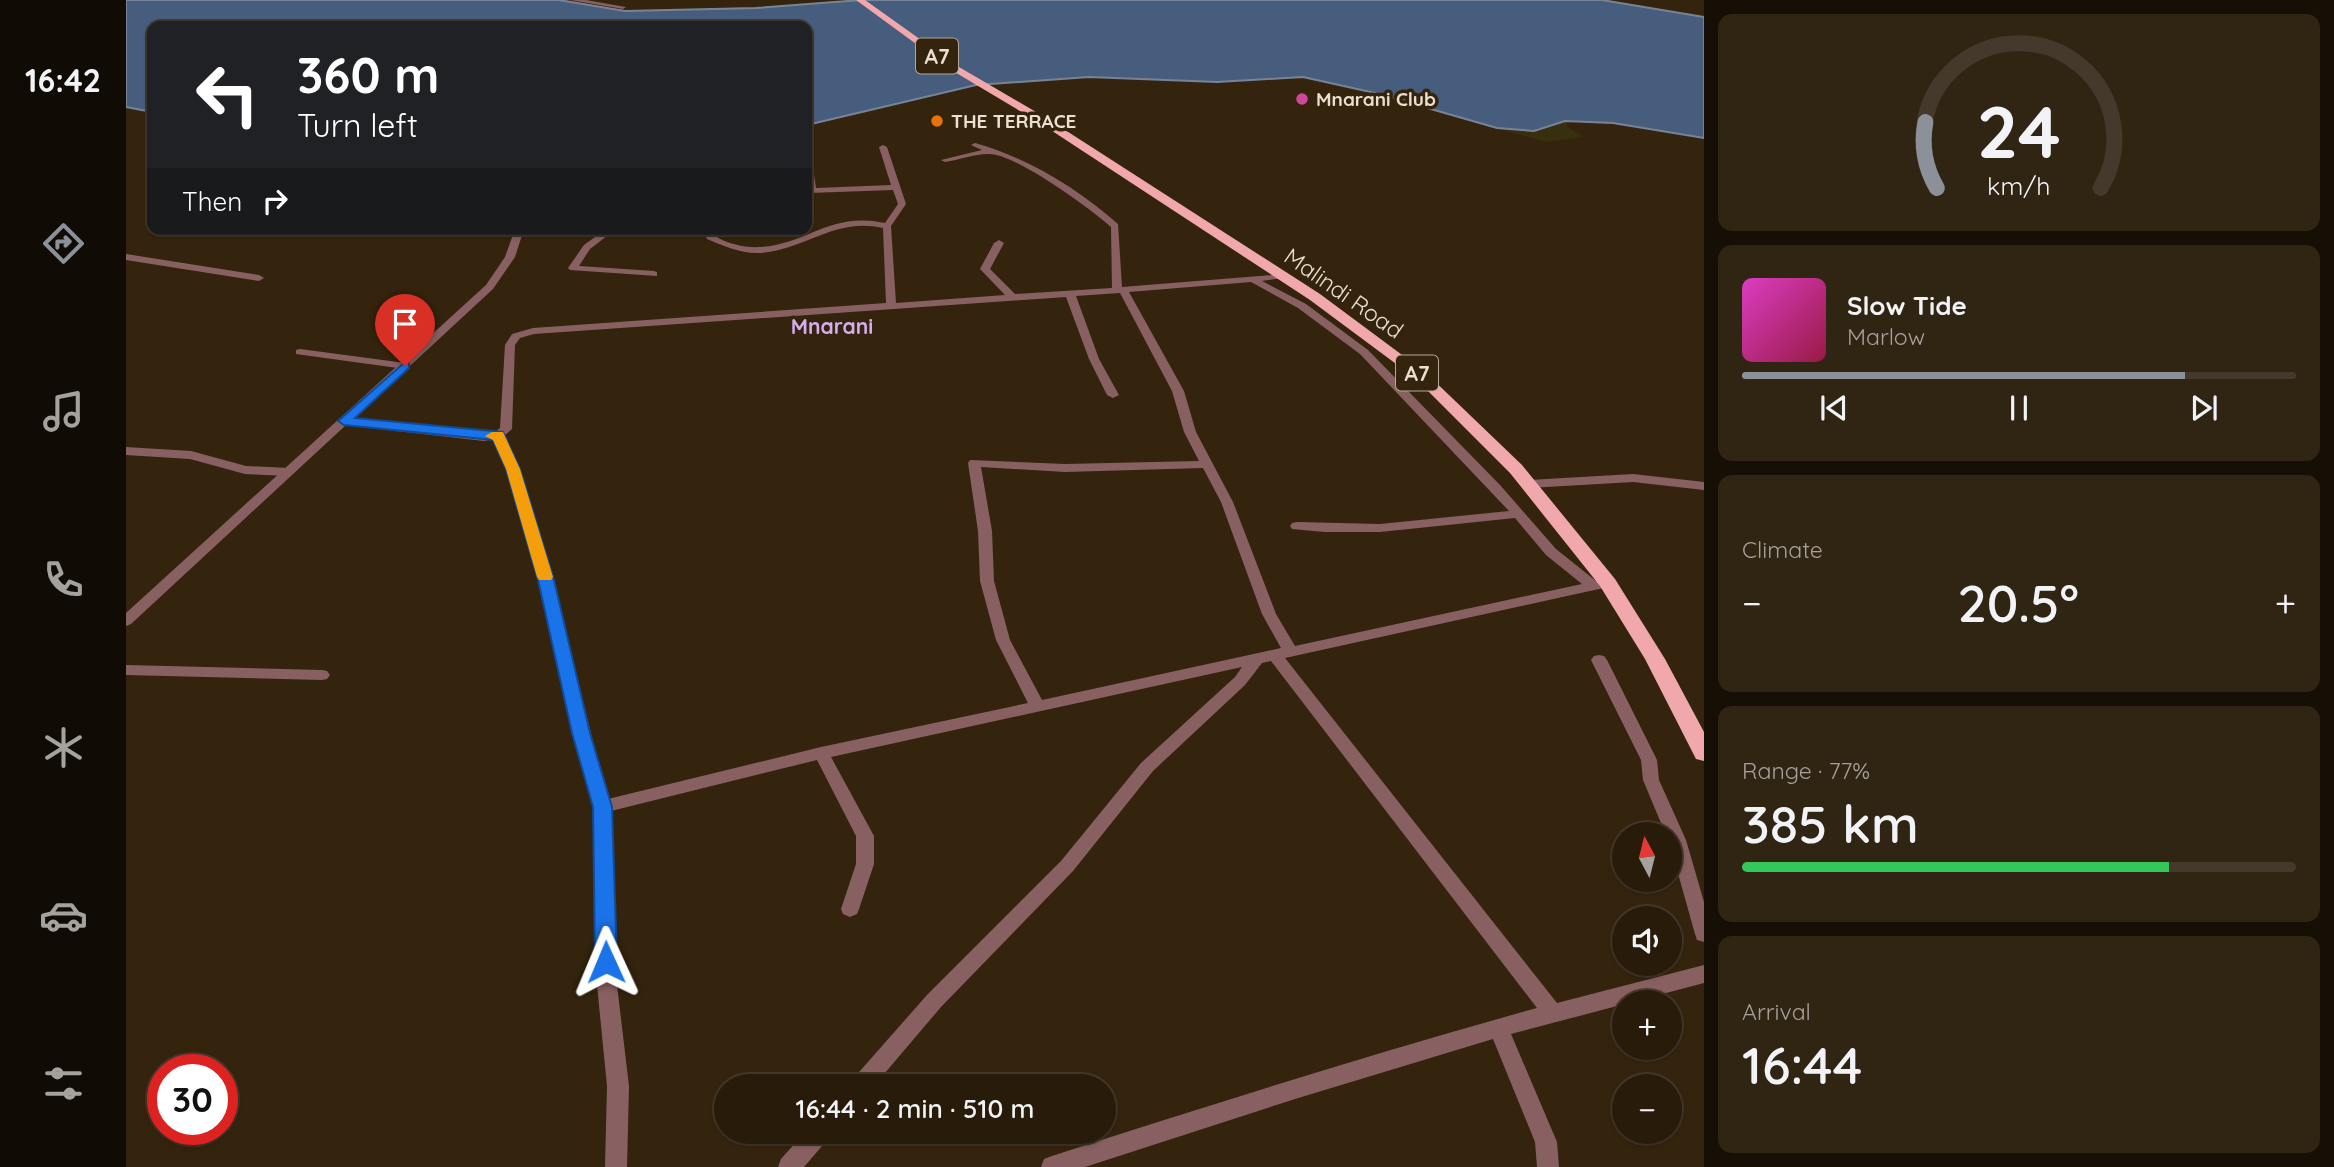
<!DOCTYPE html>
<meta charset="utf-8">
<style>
:root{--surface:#281b0a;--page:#302413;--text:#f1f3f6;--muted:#a5a19c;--line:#44392b;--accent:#8c9099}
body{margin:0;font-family:Quicksand,sans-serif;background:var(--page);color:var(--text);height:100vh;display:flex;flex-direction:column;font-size:26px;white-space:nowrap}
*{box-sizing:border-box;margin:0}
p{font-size:23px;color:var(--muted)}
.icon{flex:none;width:38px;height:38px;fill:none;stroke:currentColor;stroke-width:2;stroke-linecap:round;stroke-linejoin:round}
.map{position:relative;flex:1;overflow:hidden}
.sheet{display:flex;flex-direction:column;gap:14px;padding:14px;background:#160f06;width:630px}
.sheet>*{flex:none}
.hud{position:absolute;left:21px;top:21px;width:665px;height:214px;border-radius:14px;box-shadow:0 2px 5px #0004,0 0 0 2px var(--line);background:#202124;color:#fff;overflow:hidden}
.needle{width:46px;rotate:353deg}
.controls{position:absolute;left:1486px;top:822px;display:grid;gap:14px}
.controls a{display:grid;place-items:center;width:70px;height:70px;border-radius:50%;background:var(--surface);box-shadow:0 2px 5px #0004,0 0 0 2px var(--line);font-size:35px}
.speed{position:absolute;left:21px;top:1054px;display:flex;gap:14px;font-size:35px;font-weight:700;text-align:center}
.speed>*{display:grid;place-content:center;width:91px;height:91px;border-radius:50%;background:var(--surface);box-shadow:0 2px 5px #0004,0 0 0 2px var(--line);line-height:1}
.speed .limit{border:10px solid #d22;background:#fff;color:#111}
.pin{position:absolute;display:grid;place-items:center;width:60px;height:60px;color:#fff;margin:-72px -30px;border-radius:50% 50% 50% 0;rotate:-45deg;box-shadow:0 0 7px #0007}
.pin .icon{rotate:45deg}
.me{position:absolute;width:77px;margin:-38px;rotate:359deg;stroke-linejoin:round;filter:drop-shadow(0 0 5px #0008)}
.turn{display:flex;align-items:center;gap:24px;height:147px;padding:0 35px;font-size:32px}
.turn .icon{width:91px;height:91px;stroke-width:2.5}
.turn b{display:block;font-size:49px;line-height:60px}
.then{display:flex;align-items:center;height:66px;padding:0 35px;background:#0003;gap:14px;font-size:26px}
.big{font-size:52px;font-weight:600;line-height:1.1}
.sheet .widget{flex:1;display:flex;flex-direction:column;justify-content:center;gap:10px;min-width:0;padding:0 24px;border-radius:14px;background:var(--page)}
.sheet .dial{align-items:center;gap:0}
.dial svg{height:182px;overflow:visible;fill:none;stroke:var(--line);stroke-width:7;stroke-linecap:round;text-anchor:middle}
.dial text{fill:var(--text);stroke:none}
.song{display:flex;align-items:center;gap:21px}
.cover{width:84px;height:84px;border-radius:10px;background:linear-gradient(135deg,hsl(310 70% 55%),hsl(340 70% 35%))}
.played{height:7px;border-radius:4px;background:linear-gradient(90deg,var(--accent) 80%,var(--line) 80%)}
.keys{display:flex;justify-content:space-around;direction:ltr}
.heat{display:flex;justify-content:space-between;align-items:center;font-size:38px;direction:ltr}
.charge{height:10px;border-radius:5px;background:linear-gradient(90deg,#34c759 77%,var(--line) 0)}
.trip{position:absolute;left:588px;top:1074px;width:402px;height:70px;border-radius:35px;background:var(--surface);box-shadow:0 2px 5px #0004,0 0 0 2px var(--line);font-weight:600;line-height:70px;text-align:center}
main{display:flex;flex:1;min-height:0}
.dock{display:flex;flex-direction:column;width:126px;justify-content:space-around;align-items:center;background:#100b04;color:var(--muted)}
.dock .icon{width:49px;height:49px}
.dock .selected{color:var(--accent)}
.dock b{font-size:32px;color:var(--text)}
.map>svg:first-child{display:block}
.sand{fill:#372f0e}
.water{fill:#475d7d;stroke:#788496;stroke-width:2}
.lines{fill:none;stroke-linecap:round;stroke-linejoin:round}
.minor{fill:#896062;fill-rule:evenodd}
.tertiary{fill:#896062;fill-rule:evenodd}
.trunk{fill:#f1a8ac;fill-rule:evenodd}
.route{fill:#1a73e8;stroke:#114b97;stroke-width:2}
.slow{fill:#f59e0b}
.hotel-dot{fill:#d1479c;stroke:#35240d;stroke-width:2.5}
.food-dot{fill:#e8710a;stroke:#35240d;stroke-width:2.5}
.labels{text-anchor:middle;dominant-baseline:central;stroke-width:7;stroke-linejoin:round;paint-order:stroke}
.far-poi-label{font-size:19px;font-weight:bold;fill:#eadfd1;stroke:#35240d;text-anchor:start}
.shield{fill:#35240d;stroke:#b4a796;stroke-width:2}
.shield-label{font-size:21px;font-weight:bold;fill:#eadfd1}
.far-quarter-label{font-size:21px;font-weight:bold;fill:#d7aded;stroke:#35240d}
.street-label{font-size:23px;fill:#eadfd1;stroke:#35240d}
</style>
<main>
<nav class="dock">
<b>16:42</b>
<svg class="icon selected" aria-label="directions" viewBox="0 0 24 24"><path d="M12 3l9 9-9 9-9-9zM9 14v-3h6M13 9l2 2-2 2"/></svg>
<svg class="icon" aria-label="music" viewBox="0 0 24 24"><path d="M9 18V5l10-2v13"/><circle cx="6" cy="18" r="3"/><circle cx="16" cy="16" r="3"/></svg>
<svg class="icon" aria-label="phone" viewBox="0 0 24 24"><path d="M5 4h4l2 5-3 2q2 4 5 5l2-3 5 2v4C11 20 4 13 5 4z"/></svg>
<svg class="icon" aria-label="climate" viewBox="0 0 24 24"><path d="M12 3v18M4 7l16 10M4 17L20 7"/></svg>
<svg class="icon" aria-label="car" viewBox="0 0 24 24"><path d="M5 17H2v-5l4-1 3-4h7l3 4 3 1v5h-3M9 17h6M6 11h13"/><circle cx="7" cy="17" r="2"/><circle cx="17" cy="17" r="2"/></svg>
<svg class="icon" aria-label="filters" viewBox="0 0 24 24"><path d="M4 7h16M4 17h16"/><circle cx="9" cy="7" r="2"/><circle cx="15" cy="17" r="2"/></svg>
</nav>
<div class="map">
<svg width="1578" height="1167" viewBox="0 0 1578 1167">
<rect width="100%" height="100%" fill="#35240d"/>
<!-- sand -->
<path class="sand" d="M1439 121 1442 127 1458 137 1420 142 1371 128 1408 131Z"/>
<!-- water -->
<path class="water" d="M0 0H433L499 11 630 8 735 0H1476L1578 17V138L1487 123 1439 121 1408 131 1371 128 1249 93 1177 77 1091 82 963 77 850 85 681 125V26H26V112L0 107Z"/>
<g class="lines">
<!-- minor -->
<path class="minor" d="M444 0H460L500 7 497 9Z
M849 143C902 158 951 188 992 224L996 287 1157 274V278L1136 281 1180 304 1242 350 1374 485 1430 549 1470 581 1482 579 1489 583 1482 587 1159 658 1431 1003 1578 965V983L1385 1034 1431 1142 1433 1167H1411L1409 1142 1367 1039 1169 1099 959 1167H915L918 1159 926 1156C1087 1104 1249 1053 1411 1008L1145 661 1136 663 1119 685 1027 771 947 871 815 1007 747 1087H723L726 1080 801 995 935 861 1015 763 1109 677 1116 667 705 757 748 836V864L733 909 731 914 724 917 717 914 715 909 730 864V836L691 760 485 811 491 985 503 1086 501 1167H479L481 1086 471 985 467 807 412 572 384 480 368 439 358 441 218 425 212 421 218 417 358 433 369 432 374 428 379 345 386 334 407 328 760 303 757 228C709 217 679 250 634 253 615 254 598 246 581 239L579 235 548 229C557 229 577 226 585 231 587 232 587 234 588 235 599 244 621 248 634 247 682 244 704 211 759 223L772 204 767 190 683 193 681 183V153L685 155 690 188 765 185 753 147 757 145 761 147 780 204 765 226 770 303 879 295 854 269 868 243 873 240 878 243 864 269 889 294 986 288 985 227C965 209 887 152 862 154 848 154 833 160 819 162L815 160 856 150 845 145ZM1125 282 1172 308 1234 354 1383 511 1254 524 1171 522 1166 523 1164 526 1166 529 1199 532H1254L1389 518 1420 555 1456 584 1169 646 1150 614 1107 502 1070 432 1058 391 1003 292ZM994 293 1046 391 1058 432 1073 461 939 464 844 460 842 463 852 531 854 581 870 640 902 703 695 747 482 799C449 677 426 553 378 436L386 429 389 345 394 338 408 334 940 297 963 359 981 395 987 398 993 395 973 359 950 296ZM855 467 939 472 1077 468 1095 502 1136 614 1155 648 916 700 884 640 868 581 866 531Z
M175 229H292L288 232 178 234 175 233Z
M480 229H490L464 249 453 266 528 271 531 272V276L444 270 442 268 458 245Z
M0 254 133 275 138 278 133 281 0 260Z
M174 349 279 363 284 366 279 369 170 354V350Z
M0 447 65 451 120 466 163 468 169 472 163 476 119 474 64 459 0 455Z
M1507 474 1578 482V490L1507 482 1403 488 1397 484 1403 480Z
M1473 655 1478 656 1481 660 1531 760 1533 780 1560 840 1578 902V942L1571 940 1569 934 1544 845V835H1540L1517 780 1515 760 1465 660 1468 656Z
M0 665 196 670 201 671 204 675 201 679 196 680 0 675Z
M679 1132H705L702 1139 678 1167H652L655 1159Z"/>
<!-- tertiary -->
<path class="tertiary" d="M389 229H398L389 257 367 289 5 624 0 626V613L360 285 379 257Z"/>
<!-- trunk -->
<path class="trunk" d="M730 0H739L833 67 922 119 1194 294 1299 372 1396 465 1489 579 1539 659 1578 732V761L1570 759 1519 659 1474 586 1384 473 1289 378 1184 300 914 123 827 71Z"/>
</g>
<!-- route -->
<path class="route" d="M279 362 283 363V368L229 418 377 432 394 469 428 580 464 733 486 807 491 962 488 969 480 971 473 969 469 962 467 807 446 733 412 580 380 469 367 440 218 425 212 421Z"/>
<!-- slow -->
<path class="slow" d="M366 432H377L394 469 427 577 425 580H413L411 577 380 469 367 440 359 436Z"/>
<!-- markers -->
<circle class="hotel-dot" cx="1176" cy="99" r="7"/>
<circle class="food-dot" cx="811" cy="121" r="7"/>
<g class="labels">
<!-- far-poi labels -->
<g class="far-poi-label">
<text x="1190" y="99">Mnarani Club</text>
<text x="825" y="121">THE TERRACE</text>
</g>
<!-- shield labels -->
<g class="shield">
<rect x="790" y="38.5" width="42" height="35" rx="5"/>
<rect x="1270" y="355.5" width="42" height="35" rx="5"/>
</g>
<g class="shield-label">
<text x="811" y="56">A7</text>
<text x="1291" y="373">A7</text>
</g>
<!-- far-quarter labels -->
<g class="far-quarter-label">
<text x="706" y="326">Mnarani</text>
</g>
<!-- street labels -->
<g class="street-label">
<text transform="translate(1218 293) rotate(35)">Malindi Road</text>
</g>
</g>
</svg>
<div class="controls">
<a><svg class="needle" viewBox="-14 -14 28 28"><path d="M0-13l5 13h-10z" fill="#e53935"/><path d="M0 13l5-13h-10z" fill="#a5a19c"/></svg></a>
<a><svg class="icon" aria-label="sound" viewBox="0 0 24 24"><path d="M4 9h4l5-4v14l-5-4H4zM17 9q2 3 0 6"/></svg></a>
<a>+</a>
<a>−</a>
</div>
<div class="speed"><div class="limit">30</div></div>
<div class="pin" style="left:279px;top:366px;background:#d93025"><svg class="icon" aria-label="arrive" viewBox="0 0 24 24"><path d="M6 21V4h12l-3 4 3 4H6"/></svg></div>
<svg class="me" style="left:480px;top:962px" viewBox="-20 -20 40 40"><path d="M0-17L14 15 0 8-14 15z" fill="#1a73e8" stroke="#fff" stroke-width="4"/></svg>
<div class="trip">16:44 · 2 min · 510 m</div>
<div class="hud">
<div class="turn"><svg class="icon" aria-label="left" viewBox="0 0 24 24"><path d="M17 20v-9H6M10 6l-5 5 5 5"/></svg><div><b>360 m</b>Turn left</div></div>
<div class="then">Then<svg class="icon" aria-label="right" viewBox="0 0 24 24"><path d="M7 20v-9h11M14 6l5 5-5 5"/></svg></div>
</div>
</div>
<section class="sheet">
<div class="widget dial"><svg viewBox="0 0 100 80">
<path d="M14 69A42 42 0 1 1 86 69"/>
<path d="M14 69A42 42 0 0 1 9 40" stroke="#8c9099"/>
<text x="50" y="56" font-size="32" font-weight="700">24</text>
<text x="50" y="72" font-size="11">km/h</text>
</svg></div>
<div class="widget">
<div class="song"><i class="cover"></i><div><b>Slow Tide</b><p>Marlow</p></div></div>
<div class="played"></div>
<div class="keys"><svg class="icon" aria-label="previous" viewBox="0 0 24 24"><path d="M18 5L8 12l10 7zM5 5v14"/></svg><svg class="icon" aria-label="pause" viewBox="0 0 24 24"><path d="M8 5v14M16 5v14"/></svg><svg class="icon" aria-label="next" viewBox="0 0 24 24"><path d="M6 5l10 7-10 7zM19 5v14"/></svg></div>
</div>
<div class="widget"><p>Climate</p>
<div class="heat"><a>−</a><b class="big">20.5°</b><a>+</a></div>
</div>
<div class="widget"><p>Range · 77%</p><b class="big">385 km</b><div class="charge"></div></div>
<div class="widget"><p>Arrival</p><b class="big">16:44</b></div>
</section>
</main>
